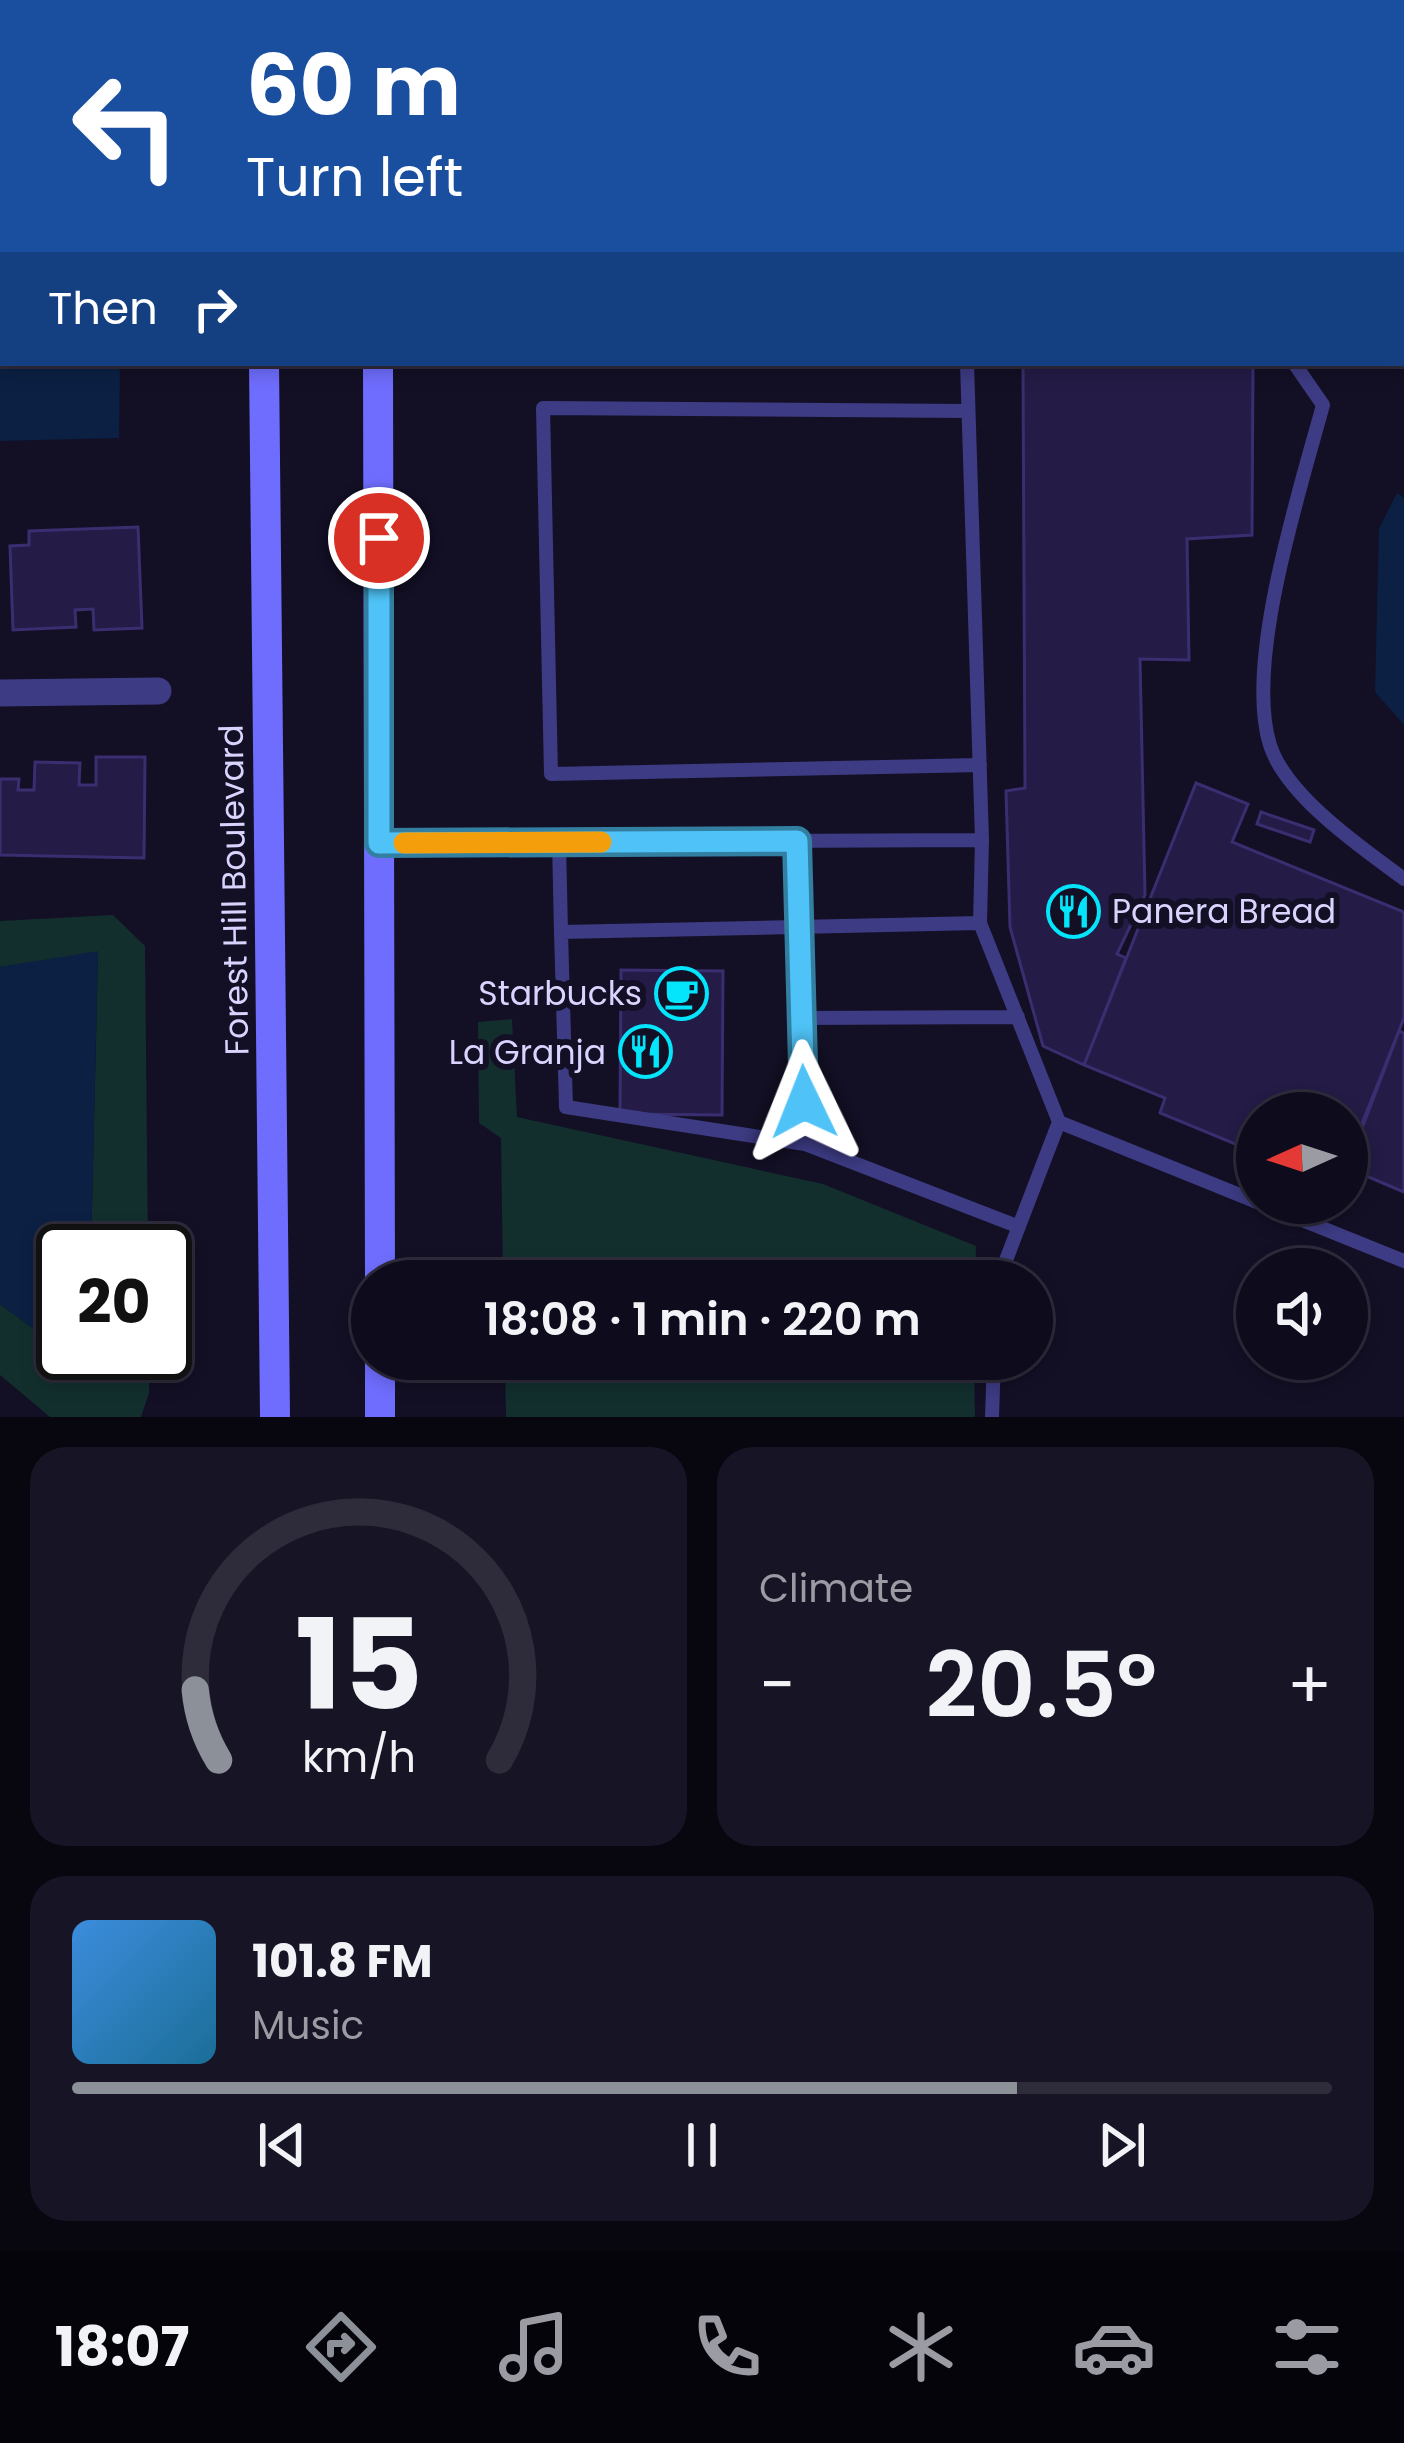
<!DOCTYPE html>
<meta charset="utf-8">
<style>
:root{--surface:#0e0b1c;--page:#171425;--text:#f1f3f6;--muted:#9b9ba3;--line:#2e2b3b;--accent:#8c9099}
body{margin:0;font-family:Poppins,sans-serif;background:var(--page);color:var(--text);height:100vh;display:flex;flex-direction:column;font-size:45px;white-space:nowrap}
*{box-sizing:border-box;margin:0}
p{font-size:39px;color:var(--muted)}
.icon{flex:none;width:66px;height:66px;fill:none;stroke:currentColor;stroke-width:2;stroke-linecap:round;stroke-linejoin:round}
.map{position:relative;height:1417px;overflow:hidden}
.sheet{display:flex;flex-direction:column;gap:30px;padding:30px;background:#08060f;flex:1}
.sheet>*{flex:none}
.top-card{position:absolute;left:0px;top:0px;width:1404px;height:366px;box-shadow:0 6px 18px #0003,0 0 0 3px var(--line);background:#1a4fa0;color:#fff;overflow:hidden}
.needle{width:78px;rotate:267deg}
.controls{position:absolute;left:1236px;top:1092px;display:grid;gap:24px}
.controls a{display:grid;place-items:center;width:132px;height:132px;border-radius:50%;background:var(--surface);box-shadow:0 6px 18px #0003,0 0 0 3px var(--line);font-size:60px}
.speed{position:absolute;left:36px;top:1224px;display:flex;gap:24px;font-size:60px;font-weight:700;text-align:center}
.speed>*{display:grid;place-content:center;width:156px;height:156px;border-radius:50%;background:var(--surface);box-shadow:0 6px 18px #0003,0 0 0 3px var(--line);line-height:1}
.speed .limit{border:6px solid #111;border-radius:18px;background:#fff;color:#111}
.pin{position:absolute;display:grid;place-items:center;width:102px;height:102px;color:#fff;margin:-51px;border:6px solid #fff;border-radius:50%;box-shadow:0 3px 12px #0007}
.me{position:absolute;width:132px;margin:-66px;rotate:358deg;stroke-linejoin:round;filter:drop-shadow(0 0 9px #0008)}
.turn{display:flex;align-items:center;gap:42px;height:252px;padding:0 48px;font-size:54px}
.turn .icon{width:156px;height:156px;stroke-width:2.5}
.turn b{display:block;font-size:84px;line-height:102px}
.then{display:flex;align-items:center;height:114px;padding:0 48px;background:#0003;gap:24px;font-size:45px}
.big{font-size:90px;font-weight:600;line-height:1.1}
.sheet .card{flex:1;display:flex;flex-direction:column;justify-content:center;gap:18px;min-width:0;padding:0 42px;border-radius:36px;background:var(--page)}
.sheet .dial{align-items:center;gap:0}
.dial svg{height:312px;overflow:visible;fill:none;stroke:var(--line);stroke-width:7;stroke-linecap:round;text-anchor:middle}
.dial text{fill:var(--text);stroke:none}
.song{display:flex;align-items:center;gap:36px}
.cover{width:144px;height:144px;border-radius:18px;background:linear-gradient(135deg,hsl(210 70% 55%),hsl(200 70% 35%))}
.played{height:12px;border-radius:6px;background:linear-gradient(90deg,var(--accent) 75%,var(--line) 75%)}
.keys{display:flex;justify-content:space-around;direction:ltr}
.heat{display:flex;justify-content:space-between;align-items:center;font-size:66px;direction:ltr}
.sheet .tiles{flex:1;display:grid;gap:30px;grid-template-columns:1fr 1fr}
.card:last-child{grid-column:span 2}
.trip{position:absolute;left:351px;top:1260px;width:702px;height:120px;border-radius:60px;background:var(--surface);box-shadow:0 6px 18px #0003,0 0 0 3px var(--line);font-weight:600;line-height:120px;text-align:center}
.menu{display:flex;height:192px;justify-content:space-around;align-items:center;background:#06040b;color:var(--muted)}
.menu .icon{width:84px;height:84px}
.menu .selected{color:var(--accent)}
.menu b{font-size:54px;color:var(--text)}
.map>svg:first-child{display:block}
.green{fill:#122f2e}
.water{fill:#0b2043}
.building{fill:#241b46;stroke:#3a2e71;stroke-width:3}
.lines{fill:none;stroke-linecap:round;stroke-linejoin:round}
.service{stroke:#3d3b83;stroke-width:14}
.minor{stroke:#3d3b83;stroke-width:27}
.secondary{stroke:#6f6dfd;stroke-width:30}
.route-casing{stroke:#337fa1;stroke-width:30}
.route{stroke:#4fc3f7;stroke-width:21}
.slow{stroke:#f59e0b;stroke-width:21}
.labels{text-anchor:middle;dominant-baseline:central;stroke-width:12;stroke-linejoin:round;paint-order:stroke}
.street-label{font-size:33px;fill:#d8d4fe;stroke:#130f25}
.poi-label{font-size:33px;fill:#d8d4fe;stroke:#130f25;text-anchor:end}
</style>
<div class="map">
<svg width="1404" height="1417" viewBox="0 0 1404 1417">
<rect width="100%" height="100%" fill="#130f25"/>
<!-- green -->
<path class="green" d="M113 915 145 946 148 1251H91L98 952 0 967V921Z
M512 1019 517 1117 823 1184 976 1246 975 1281H503L501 1138 479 1123 478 1022Z
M0 1304 87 1368 88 1353H149V1393L141 1417H50L0 1375Z
M505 1359H974L975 1417H506Z"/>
<!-- water -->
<path class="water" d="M0 56 3 363H120L119 438 0 441Z
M1397 493 1404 498V725L1375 692 1379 529Z
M98 951 91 1251H63V1351L0 1304V967Z"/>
<!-- building -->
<path class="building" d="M1023 363H1253L1252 535 1187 539 1189 660 1140 659 1145 895 1117 954 1126 958 1084 1065 1043 1046 1010 927 1006 791 1025 788Z
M138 527 142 628 94 630 93 609 75 610 76 627 13 630 10 546 29 545V531Z
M96 757H145L144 858 0 855V779H19L18 790H34L35 762 80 763 79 785H96Z
M1196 783 1248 804 1232 842 1404 912V1018L1347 1161V1113H1257V1153L1160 1113 1165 1098 1084 1065Z
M1261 812 1314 830 1310 842 1257 824Z
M621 970 723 971 722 1115 620 1114Z
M1399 1031 1404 1033V1192L1347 1168Z"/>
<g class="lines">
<!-- service -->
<path class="service" d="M819 0V3
M1198 0 1200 3
M1295 0 1296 3
M957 3 969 0
M1401 308 1404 312
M967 363 982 840 980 923 1059 1122 1257 1202
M1294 363 1323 405C1300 490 1244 663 1270 745 1286 796 1362 848 1404 879
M968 411 543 408 551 774 980 765
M798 841 805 1144 1017 1226
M559 842 561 932 980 923
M379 843 982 840
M561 932 566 1107 805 1144
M802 1018 1018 1017
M1260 1203 1404 1261
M998 1281 1059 1122
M992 1417 994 1359"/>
<!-- minor -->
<path class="minor" d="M0 693 158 691"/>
<!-- secondary -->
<path class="secondary" d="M260 0V3
M378 0V3
M264 363 275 1417
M378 363 380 1281
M380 1359V1417"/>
</g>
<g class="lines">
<defs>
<path id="route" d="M379 538V843L797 841 804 1102"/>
</defs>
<!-- route casing -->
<use href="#route" class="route-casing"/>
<!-- route -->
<use href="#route" class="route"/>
<!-- slow -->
<path class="slow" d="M404 843 601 842"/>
</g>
<!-- icons -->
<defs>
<symbol id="restaurant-ring" viewBox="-11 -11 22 22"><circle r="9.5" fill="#130f25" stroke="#04e5fb" stroke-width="1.5"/><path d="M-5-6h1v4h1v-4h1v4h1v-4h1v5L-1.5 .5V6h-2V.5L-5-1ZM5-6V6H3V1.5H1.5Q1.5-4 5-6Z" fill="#04e5fb"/></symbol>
<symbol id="cafe-ring" viewBox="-11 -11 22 22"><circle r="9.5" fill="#130f25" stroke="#04e5fb" stroke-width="1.5"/><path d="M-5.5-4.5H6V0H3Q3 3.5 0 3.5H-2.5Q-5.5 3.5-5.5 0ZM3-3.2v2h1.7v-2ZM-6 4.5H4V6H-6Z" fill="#04e5fb"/></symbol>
</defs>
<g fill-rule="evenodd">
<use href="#restaurant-ring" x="1044" y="882" width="59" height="59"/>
<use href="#cafe-ring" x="652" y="964" width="59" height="59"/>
<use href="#restaurant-ring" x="616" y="1022" width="59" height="59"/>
</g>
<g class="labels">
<!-- street labels -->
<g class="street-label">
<text transform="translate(234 890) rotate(-91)">Forest Hill Boulevard</text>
</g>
<!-- poi labels -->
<g class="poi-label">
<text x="1112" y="911" text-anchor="start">Panera Bread</text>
<text x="642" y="993">Starbucks</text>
<text x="606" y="1052">La Granja</text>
</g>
</g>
</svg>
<div class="controls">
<a><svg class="needle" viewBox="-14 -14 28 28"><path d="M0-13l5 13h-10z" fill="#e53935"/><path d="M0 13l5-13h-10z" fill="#9b9ba3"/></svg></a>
<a><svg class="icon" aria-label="sound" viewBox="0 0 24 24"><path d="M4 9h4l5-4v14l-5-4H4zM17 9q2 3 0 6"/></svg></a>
</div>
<div class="speed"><div class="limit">20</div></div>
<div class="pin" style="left:379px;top:538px;background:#d93025"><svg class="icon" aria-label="arrive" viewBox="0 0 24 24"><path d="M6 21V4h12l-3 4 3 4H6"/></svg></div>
<svg class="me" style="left:804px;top:1102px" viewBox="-20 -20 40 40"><path d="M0-17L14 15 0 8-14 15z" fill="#4fc3f7" stroke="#fff" stroke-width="4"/></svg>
<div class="trip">18:08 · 1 min · 220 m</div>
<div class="top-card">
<div class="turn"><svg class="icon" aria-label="left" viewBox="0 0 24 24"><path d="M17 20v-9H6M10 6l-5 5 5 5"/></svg><div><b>60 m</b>Turn left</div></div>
<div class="then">Then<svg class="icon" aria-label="right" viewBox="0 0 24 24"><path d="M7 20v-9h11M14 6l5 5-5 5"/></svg></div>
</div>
</div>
<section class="sheet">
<div class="tiles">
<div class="card dial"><svg viewBox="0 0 100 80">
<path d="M14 69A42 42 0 1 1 86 69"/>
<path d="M14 69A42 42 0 0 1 8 51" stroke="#8c9099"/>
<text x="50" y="56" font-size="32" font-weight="700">15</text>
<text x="50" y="72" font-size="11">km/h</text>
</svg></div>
<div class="card"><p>Climate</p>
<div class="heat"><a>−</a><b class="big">20.5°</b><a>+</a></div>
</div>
<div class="card">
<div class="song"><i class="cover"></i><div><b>101.8 FM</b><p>Music</p></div></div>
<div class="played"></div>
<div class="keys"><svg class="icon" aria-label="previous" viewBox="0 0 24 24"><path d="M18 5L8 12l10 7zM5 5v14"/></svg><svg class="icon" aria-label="pause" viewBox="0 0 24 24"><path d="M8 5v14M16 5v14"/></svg><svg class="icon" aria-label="next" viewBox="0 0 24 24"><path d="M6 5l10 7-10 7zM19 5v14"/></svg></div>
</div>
</div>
</section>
<nav class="menu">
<b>18:07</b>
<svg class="icon selected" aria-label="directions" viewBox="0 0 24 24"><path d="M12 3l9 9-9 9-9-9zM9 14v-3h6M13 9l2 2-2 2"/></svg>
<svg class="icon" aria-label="music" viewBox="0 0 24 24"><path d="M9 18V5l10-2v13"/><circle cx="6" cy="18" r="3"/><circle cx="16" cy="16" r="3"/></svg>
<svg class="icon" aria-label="phone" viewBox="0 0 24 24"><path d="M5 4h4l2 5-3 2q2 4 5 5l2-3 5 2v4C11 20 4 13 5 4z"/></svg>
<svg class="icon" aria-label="climate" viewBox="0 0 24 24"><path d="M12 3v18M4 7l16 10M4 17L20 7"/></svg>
<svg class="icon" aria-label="car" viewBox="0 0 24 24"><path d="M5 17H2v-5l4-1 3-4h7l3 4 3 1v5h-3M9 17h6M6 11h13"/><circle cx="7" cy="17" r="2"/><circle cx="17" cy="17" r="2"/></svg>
<svg class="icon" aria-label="filters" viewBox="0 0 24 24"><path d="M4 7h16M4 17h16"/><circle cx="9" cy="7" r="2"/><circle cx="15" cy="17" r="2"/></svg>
</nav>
